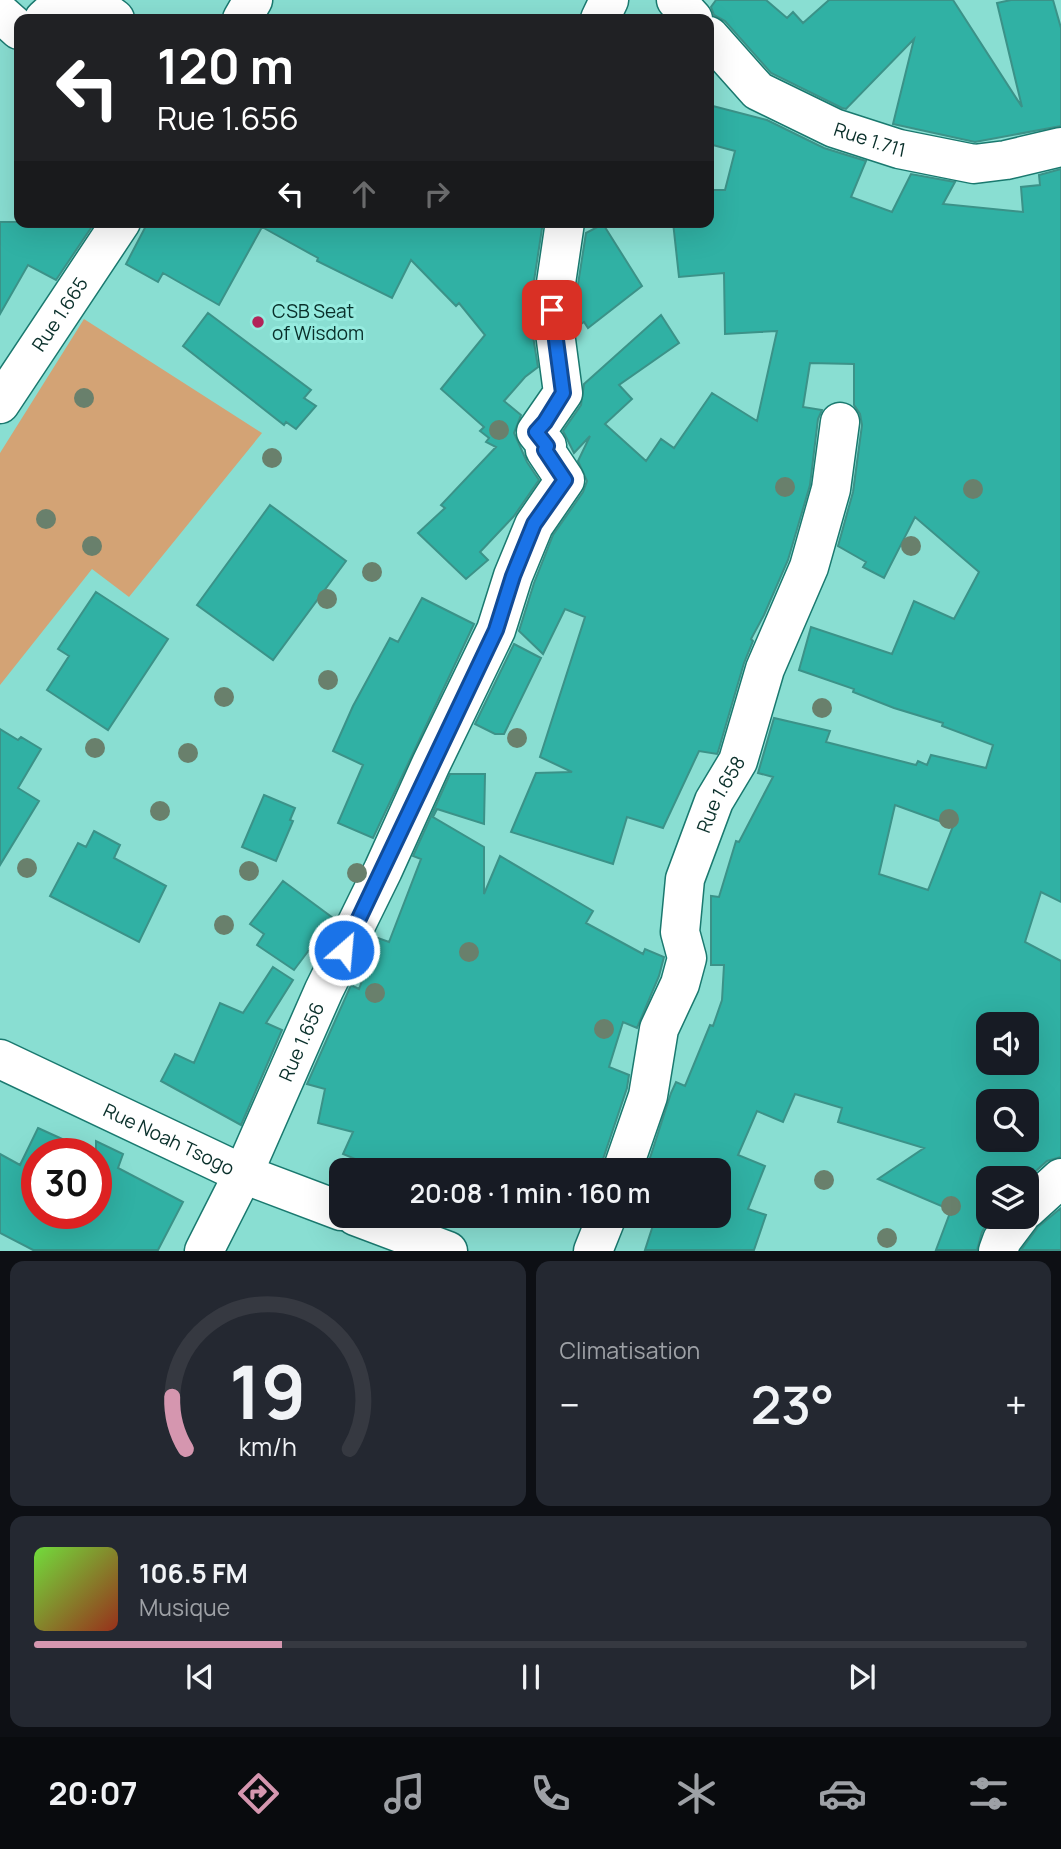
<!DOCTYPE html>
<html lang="fr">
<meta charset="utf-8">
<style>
:root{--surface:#171b24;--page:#242831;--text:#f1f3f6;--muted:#9ea1a6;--line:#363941;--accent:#d596af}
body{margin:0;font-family:Manrope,sans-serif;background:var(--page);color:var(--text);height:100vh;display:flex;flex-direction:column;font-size:26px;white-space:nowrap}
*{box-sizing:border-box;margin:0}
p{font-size:23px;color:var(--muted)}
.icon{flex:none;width:38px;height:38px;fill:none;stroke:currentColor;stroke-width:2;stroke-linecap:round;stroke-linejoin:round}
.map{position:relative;height:1251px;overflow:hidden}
.sheet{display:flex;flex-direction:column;gap:10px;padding:10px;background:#0d0f14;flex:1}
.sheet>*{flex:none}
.guide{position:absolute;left:14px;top:14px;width:700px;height:214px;border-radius:14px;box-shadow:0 7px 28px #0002;background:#202124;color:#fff;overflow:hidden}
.fabs{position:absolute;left:976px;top:1012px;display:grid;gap:14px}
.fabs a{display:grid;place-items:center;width:63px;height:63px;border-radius:14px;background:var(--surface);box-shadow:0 7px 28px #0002;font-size:35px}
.speed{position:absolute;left:21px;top:1138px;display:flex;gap:14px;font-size:35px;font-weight:700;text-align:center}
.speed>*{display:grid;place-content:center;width:91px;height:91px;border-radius:50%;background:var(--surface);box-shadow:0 7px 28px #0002;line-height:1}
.speed .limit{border:10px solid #d22;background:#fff;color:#111}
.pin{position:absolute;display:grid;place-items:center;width:60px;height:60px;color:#fff;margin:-30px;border-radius:14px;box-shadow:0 4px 10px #0006}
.me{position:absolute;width:77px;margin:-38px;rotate:27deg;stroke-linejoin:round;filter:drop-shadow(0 0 5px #0008)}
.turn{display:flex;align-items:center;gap:24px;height:147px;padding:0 28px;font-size:32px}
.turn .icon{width:91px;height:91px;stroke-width:2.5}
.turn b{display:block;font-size:49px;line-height:60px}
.lanes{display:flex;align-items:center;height:66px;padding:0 28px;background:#0003;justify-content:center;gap:35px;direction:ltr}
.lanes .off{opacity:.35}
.big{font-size:52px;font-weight:600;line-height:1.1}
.sheet .card{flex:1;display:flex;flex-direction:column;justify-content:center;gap:10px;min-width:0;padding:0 24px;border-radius:14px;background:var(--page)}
.sheet .dial{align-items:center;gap:0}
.dial svg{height:182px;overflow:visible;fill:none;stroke:var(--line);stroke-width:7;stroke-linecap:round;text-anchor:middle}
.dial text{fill:var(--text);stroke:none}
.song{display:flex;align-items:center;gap:21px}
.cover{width:84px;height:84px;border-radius:10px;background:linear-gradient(135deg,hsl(100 70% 55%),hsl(10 70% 35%))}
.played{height:7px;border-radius:4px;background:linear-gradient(90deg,var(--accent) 25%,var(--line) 25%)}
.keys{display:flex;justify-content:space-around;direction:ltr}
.heat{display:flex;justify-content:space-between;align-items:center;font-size:38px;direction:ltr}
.sheet .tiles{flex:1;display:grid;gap:10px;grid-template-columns:1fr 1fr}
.card:last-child{grid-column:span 2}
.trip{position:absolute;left:329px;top:1158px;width:402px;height:70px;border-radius:14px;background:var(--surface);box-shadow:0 7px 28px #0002;font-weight:600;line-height:70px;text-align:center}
.dock{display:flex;height:112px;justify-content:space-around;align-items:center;background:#090b0e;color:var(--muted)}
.dock .icon{width:49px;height:49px}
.dock .on{color:var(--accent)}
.dock b{font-size:32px;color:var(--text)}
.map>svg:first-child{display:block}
.green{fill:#d3a375}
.building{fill:#30b1a4;stroke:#3b9288;stroke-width:2;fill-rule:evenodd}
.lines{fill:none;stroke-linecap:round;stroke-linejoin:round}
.minor-casing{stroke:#1a796f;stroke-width:41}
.major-casing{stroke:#1a796f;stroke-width:41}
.minor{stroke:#fff;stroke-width:38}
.major{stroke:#fff;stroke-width:38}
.tree{fill:#69806c}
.route-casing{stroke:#114b97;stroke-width:18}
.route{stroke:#1a73e8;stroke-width:12}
.poi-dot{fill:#b22459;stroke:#96ebdf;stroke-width:2.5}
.labels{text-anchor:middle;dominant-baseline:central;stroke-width:6;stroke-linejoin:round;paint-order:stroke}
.street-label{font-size:19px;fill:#092f2a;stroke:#96ebdf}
.poi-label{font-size:19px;fill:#092f2a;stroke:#96ebdf;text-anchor:start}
</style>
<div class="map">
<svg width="1061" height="1251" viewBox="0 0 1061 1251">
<rect width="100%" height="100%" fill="#89ded2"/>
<!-- green -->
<path class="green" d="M84 319 262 433 129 597 92 569 0 685V453Z"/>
<!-- building -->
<path class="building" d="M716 0H766L787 18 793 12 803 23 829 0H953L1022 107 997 3 1011 0H1053L1061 28V126L975 142 893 124 914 39 846 109 842 108 771 73 725 21 714 15 711 7Z
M709 105 767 120 824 148 866 161 851 197 892 212 911 174 955 182 943 204 1023 212 1021 187 1040 185 1039 175 1061 169V902L1041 892 1025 942 1061 961V1157L1047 1161 1027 1179 989 1178V1216H992L982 1232 977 1250H936L951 1210 878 1179 924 1148 838 1122 842 1108 795 1094 783 1122 757 1111 738 1155 765 1166 748 1209 766 1215 754 1250H645L656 1216H719V1171H673L649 1161 671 1093 676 1082 685 1086 710 1025 713 1026 722 1000 724 965H711V896L719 897 736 841 739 842 773 777 758 773 774 718 830 731 826 742 916 765 918 761 927 765 931 755 986 768 993 745 942 726 943 723 894 708 853 692 854 689 799 670 811 627 892 654 914 601 954 619 979 572 915 517 884 578 863 567 866 562 838 546 853 492 862 425 860 414 854 405V364L810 363 803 407 822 410 818 419 810 485 788 560 764 615 751 639 753 641 744 663 718 752 717 754 699 751 663 828 627 817 613 864 511 832 536 773 572 772 540 757 585 617 565 609 543 654 519 631 534 583 553 535 583 492 587 481 578 461 590 436 574 453 563 431 581 405 584 384 661 315 679 343 619 385 632 399 605 424 646 461 661 439 674 448 712 393 757 421 777 331 725 334 724 273 679 277 673 222H709V190H725L735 151 709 144ZM895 805 953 826 928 890 879 874ZM989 1024H1027V1062H989ZM989 1101H1027V1139H989Z
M0 222H95L56 280 28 265 0 314Z
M148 222H543L530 307 532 322 526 326 533 336 538 367 525 377 504 401 521 415 514 433 527 462 539 480 514 516 480 552 488 560 466 579 418 533 445 508 441 505 496 447 486 442 489 438 480 431 484 427 441 389 485 335 459 303 456 306 411 260 392 298 317 261 318 258 262 227 219 305 163 273 158 282 126 264Z
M603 224 642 286 588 328 584 322 581 324 574 310 586 233Z
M208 313 311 390 304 398 316 406 296 429 286 422 284 425 183 346Z
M270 505 346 561 273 660 197 605Z
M96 592 168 639 108 730 47 690 69 656 58 649Z
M422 598 474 624 373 838 338 823 363 765 333 751 353 706 390 638 398 642Z
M514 644 541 658 504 734H495L475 724Z
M0 729 18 740 21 737 41 749 18 788 39 801 0 865Z
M450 774H485L484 824 437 809 433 817 484 847V894L500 856 593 911 586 923 643 954 645 949 664 957 659 976 637 1028 623 1022 609 1067 629 1075 627 1088 599 1171H384L343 1154 353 1132 318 1123 325 1089 307 1084 351 985 359 989 378 938 389 942 421 859 413 856Z
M264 795 295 808 290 820 293 821 276 861 242 847Z
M94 831 120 845 114 858 166 886 139 942 50 896 78 843 86 847Z
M283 881 333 918 294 970 257 945 264 934 250 924Z
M273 967 293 980 266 1023 282 1030 241 1125 161 1081 175 1054 194 1063 220 1003 243 1013Z
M38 1128 93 1153H37V1213H96V1141L123 1154 118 1168 183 1202 158 1250H33L0 1233V1154L20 1165Z
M1061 1208V1250H1021L1038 1227Z"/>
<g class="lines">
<defs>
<g id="minor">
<path d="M90 0 115 19"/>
<path d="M676 0 693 19"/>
<path d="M0 13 19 30"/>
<path d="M44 19 65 0"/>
<path d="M242 19 253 0"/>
<path d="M600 19 609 0"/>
<path id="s1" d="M709 36 758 91 834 128 899 149 974 164 1006 160 1061 147"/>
<path id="s2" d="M0 404 121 222"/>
<path id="s3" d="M622 1171 648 1096 659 1029 680 984 687 958 680 932 685 879 714 801 738 761 765 669 809 567 831 489 840 422"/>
<path d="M1027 1209 1061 1178"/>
<path id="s4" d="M204 1251 243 1174 324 990 383 870 431 764 496 630 513 576 534 525 565 480 545 450 547 446 536 432 563 393 552 310 565 222"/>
<path d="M593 1251 607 1216"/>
<path d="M998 1251 1002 1240 1020 1216"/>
</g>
<g id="major">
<path id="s5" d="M0 1059 243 1174 341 1211"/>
<path d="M355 1216 448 1251"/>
</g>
</defs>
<!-- minor casing -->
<use href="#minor" class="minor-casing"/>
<!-- major casing -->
<use href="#major" class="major-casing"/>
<!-- minor -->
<use href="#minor" class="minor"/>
<!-- major -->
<use href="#major" class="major"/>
</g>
<!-- trees -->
<g class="tree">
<circle cx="84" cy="398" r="10"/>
<circle cx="499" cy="430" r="10"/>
<circle cx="272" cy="458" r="10"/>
<circle cx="785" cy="487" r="10"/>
<circle cx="973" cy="489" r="10"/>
<circle cx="46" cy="519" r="10"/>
<circle cx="92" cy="546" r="10"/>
<circle cx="911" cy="546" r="10"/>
<circle cx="372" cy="572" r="10"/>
<circle cx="327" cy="599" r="10"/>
<circle cx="328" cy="680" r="10"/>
<circle cx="224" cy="697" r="10"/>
<circle cx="822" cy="708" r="10"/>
<circle cx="517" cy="738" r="10"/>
<circle cx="95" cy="748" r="10"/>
<circle cx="188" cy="753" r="10"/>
<circle cx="160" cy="811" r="10"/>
<circle cx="949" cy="819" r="10"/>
<circle cx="27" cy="868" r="10"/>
<circle cx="249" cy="871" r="10"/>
<circle cx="357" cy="873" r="10"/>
<circle cx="224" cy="925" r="10"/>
<circle cx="469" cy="952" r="10"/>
<circle cx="375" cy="993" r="10"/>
<circle cx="604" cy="1029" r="10"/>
<circle cx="824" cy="1180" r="10"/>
<circle cx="951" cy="1206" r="10"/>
<circle cx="887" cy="1238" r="10"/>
</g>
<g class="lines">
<defs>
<path id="route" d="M344 950 496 630 513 576 534 524 565 480 545 450 547 446 536 432 545 422 563 393 552 310"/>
</defs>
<!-- route casing -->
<use href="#route" class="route-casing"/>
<!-- route -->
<use href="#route" class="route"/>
</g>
<!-- markers -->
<circle class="poi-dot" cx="258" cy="322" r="7"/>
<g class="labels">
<!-- street labels -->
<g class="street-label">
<text stroke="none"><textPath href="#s1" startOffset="196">Rue 1.711</textPath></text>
<text stroke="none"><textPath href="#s2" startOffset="108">Rue 1.665</textPath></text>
<text stroke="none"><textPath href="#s3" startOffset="396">Rue 1.658</textPath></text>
<text stroke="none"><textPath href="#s4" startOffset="231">Rue 1.656</textPath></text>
<text stroke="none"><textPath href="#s5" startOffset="187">Rue Noah Tsogo</textPath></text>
</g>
<!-- poi labels -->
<g class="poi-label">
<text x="272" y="311">CSB Seat<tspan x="272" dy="22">of Wisdom</tspan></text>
</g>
</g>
</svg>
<div class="fabs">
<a><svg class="icon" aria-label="sound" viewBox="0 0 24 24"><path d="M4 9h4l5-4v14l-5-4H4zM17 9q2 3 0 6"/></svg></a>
<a><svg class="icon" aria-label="search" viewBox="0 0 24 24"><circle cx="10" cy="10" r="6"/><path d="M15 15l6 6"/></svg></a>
<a><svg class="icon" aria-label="layers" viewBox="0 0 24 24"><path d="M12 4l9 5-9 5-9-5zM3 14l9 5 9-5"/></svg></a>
</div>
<div class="speed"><div class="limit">30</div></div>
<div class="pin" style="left:552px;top:310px;background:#d93025"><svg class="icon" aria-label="arrive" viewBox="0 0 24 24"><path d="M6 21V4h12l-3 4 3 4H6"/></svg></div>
<svg class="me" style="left:344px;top:950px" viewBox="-20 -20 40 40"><circle r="17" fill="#1a73e8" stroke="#fff" stroke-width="3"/><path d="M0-11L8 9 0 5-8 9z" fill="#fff"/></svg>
<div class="trip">20:08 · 1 min · 160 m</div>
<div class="guide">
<div class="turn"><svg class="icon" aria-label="left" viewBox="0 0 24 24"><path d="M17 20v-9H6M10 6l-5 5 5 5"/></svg><div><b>120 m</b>Rue 1.656</div></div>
<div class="lanes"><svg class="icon" aria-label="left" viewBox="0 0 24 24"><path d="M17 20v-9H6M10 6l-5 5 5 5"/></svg><svg class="icon off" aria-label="ahead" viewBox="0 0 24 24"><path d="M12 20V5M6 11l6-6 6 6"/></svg><svg class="icon off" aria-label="right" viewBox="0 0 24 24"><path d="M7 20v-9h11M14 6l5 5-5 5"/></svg></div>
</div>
</div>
<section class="sheet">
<div class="tiles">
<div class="card dial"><svg viewBox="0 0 100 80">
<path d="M14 69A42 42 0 1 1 86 69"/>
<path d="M14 69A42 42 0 0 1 8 46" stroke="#d596af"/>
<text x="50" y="56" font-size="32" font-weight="700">19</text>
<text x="50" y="72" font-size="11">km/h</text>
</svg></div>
<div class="card"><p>Climatisation</p>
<div class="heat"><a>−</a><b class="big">23°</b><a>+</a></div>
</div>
<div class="card">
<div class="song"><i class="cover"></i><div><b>106.5 FM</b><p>Musique</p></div></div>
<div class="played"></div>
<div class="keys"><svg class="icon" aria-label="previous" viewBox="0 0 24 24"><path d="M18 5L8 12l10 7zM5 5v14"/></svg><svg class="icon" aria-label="pause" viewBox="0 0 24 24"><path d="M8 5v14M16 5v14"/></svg><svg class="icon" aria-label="next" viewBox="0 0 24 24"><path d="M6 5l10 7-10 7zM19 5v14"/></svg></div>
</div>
</div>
</section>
<nav class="dock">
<b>20:07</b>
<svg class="icon on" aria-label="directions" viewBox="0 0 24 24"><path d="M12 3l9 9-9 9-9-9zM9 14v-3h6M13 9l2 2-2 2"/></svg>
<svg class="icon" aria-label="music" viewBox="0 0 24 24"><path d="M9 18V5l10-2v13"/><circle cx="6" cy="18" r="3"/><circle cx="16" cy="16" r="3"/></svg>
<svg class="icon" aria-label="phone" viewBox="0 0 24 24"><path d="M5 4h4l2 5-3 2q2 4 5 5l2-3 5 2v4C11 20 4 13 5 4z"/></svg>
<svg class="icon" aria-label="climate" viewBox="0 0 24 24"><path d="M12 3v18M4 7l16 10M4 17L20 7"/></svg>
<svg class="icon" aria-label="car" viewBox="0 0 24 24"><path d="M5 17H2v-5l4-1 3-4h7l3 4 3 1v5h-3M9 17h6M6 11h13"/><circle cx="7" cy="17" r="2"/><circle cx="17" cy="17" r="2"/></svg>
<svg class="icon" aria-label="filters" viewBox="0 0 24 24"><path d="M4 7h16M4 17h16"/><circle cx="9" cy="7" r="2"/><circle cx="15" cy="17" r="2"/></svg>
</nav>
